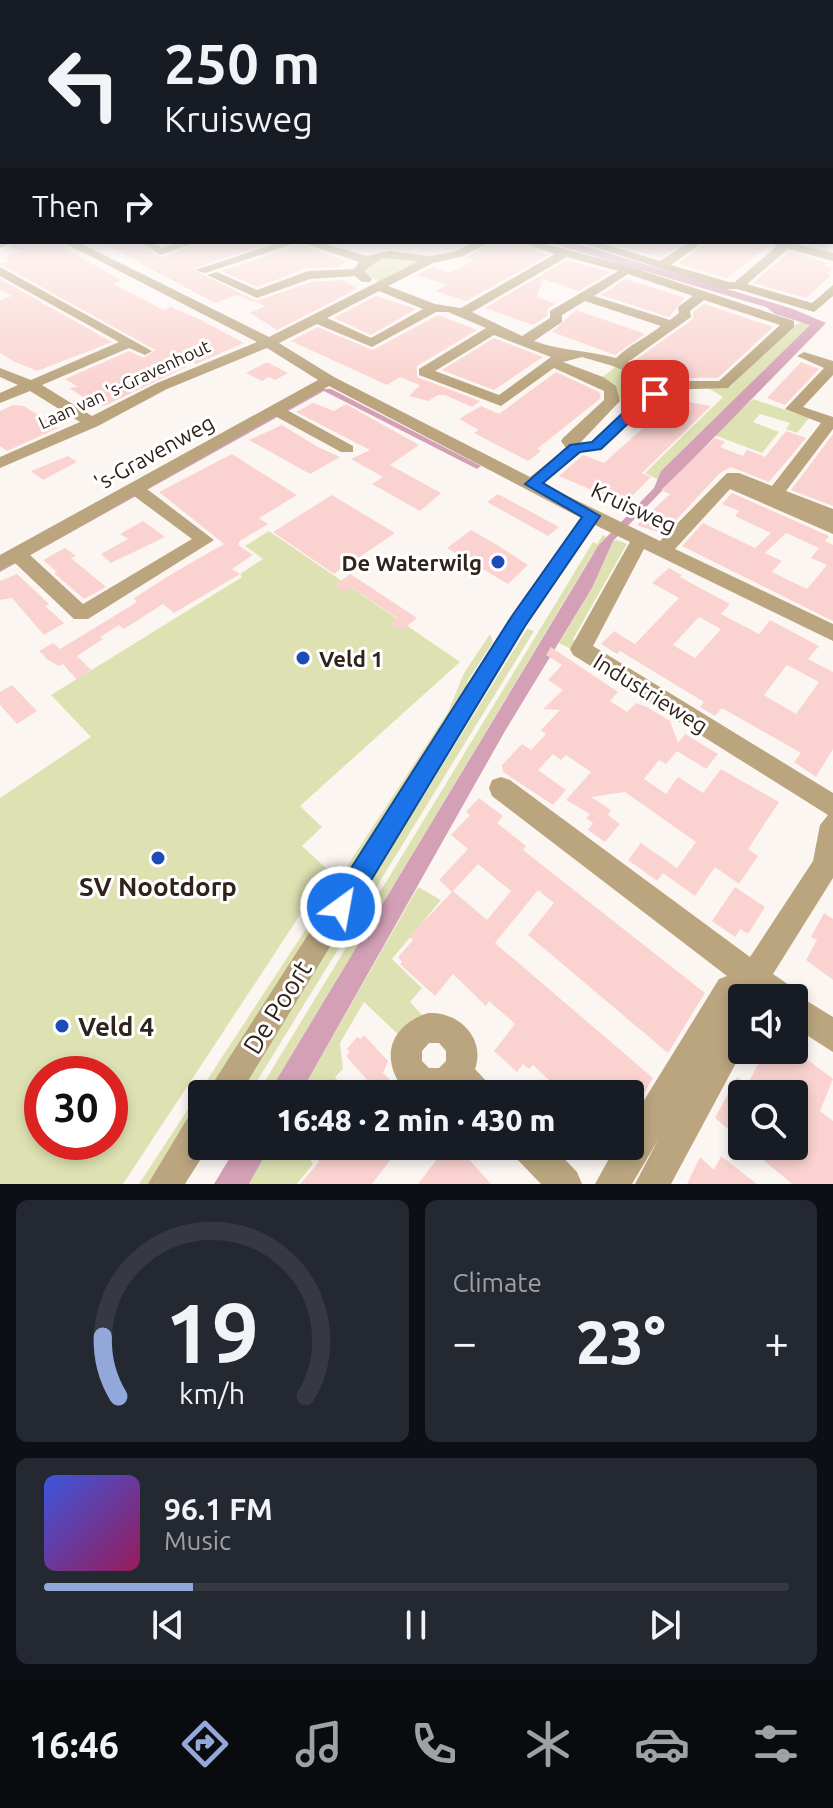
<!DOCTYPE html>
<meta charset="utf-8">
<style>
:root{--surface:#171b24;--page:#242831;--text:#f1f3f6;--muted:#9ea1a6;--line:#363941;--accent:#92a8db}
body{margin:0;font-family:Ubuntu,sans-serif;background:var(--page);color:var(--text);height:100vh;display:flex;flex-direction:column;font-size:30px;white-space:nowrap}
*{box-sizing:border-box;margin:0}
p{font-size:26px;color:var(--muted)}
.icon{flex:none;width:44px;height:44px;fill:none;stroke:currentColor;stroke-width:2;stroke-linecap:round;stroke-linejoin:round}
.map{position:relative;height:1184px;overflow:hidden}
.side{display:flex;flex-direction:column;gap:16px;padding:16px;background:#0d0f14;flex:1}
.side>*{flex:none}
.guide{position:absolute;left:0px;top:0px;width:834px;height:244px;box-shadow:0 4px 12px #0003;background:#171b24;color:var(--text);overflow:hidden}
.fabs{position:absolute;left:728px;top:984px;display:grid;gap:16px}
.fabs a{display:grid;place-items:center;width:80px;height:80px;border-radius:8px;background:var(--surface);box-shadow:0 4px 12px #0003;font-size:40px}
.speed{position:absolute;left:24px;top:1056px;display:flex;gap:16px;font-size:40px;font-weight:700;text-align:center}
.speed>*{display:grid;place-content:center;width:104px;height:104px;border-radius:50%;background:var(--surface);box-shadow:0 4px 12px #0003;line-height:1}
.speed .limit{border:12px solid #d22;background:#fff;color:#111}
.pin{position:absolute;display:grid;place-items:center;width:68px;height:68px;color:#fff;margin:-34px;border-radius:16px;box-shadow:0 4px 12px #0006}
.me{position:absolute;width:88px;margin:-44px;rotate:32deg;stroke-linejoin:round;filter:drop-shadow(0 0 6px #0008)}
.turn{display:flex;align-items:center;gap:28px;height:168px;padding:0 32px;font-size:36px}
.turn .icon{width:104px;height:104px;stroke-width:2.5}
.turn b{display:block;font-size:56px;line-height:68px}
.then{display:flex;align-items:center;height:76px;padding:0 32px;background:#0003;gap:16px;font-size:30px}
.big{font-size:60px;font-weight:800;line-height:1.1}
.side .widget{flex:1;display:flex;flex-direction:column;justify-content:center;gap:12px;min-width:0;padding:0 28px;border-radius:12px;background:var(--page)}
.side .dial{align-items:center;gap:0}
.dial svg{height:208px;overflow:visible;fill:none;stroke:var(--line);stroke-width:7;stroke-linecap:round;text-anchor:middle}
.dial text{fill:var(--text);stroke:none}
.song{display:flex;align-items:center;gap:24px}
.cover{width:96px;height:96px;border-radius:12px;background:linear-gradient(135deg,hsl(230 70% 55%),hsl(330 70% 35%))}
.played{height:8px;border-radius:4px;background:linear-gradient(90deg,var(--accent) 20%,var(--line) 20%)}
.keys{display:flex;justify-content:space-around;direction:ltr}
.heat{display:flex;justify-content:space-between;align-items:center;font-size:44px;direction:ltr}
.side .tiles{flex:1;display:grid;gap:16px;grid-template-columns:1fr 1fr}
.widget:last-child{grid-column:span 2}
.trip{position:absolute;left:188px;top:1080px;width:456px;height:80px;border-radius:8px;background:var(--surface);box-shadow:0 4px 12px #0003;font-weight:800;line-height:80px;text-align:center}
.tabs{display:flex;height:128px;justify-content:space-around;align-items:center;background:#090b0e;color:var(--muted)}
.tabs .icon{width:56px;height:56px}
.tabs .on{color:var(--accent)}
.tabs b{font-size:36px;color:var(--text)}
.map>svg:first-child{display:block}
.green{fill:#dee2b2;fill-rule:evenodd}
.water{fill:#d3a0b5}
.building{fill:#fad3d0;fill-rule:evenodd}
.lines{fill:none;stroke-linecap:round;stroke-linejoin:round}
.minor{fill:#baa57f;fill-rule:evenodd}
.major{fill:#7f6126;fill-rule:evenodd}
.route{fill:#1a73e8;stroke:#114b97;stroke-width:2}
.poi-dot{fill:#1d4cb9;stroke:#fff;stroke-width:3}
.labels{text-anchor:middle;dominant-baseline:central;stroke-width:6;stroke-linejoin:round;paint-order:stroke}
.far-street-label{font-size:18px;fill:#2f231c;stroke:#fff}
.street-label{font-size:22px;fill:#2f231c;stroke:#fff}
.poi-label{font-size:22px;font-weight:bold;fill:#2f231c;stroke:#fff;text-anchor:end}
.near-poi-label{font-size:26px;font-weight:bold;fill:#2f231c;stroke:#fff}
.near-street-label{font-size:26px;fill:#2f231c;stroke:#fff}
</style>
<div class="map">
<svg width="833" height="1184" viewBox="0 0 833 1184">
<rect width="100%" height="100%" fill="#fcf6f2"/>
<!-- green -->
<path class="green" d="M382 257 425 261 381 283 363 273 364 266Z
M803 322 811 324 661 471 659 480 645 473 723 397 708 388 730 387 794 325Z
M617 366 627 369 623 372 637 384H646L648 389H640L637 401 644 403 640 406 616 397 601 378Z
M753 399 809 418 797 433 786 429 790 423 760 414 753 422 779 432 762 453 714 435Z
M269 531 460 662 300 806 322 827 302 846 329 871 123 1184H0V798L91 737 51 695 242 577 240 574 263 559 245 546ZM42 1074H110V1142H42Z
M603 535 608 538 592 555 268 1094H257L593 542 597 544Z
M617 540 627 544 573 639 577 642 573 650 559 643 592 588 613 541Z
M527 629 534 631 249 1094H238Z
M490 634 493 642 468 680 465 693 209 1094H202V1104L151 1184H139L448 712 464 673Z
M418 887 441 900 392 959 422 988 410 1002 425 1018 403 1039 364 1002 340 1043 343 1069 335 1077 347 1092 300 1094Z
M270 1146H302L313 1164 297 1184H249Z"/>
<!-- water -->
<path class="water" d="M547 242H572L793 309 826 323 613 541 592 588 505 731 300 1094H268L598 546 654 488 661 471 810 325 775 314 766 307Z
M320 389H331L481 466 477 469 324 391 0 572V567Z
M237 1146H270L249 1184H214Z"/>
<!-- building -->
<path class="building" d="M15 242H48L63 248 121 280 113 284 164 310 171 307 197 318 244 343 196 364 185 358 186 367 104 406H97L69 388 78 387 65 379 129 351 144 358 155 350 0 264 9 261 3 258 22 251 11 246Z
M101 242H138L161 258 200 242H261L265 244 192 269 256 301 311 282 343 280 357 289 277 330 250 313 265 306 237 295 215 303Z
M493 242H516L548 255 466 301 436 291 447 285 417 275 432 267 449 273 474 260 467 257Z
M611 242H684L660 258Z
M706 242H766L769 245 727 278 678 264Z
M300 245 346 261 340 267 307 268 257 287 221 271Z
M789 252 827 263 823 266 833 268 827 274 831 275 806 298 753 283Z
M567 260 610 272 579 291 543 279 537 297 556 304 548 308 547 316 533 325 485 308Z
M0 279 112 342 37 371 13 361 0 353V300L12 296 0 289Z
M625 279 667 292 685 298 669 317 601 295Z
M376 296 416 309 371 335 334 318Z
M704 304 773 327 718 378H661L634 361 693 319V312Z
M576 310 640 332 645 334 615 355 552 332Z
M438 315 477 330 417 366V377L480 401 472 407 445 395H438L428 401 409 396 420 385 400 377 387 385 291 341 317 327 373 350Z
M494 338 543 357 494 390 442 370Z
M267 362 288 373 275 380 269 377 262 381 246 373Z
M801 362 819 369 785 405 767 398Z
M556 372 599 392 601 398 537 449 541 451 528 461 474 433 479 430 459 419 481 406 499 414Z
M668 398 711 406 642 473 651 477 624 504 559 476 583 455 604 463 663 410Z
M313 403 334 411 346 404 419 445 390 465 441 493 420 511 372 484 383 477 351 459 370 450 296 412Z
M13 405 24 406 58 428 7 451 0 446V411Z
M282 425 318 447 340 457 310 474 249 440Z
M786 431 806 438 769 482 731 467 720 473 663 534 637 525 670 494 661 490 715 438 725 442 720 447 743 456 747 450 765 457Z
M833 434V506L791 490Z
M232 454 297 495 259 518 268 524 240 541 238 545 253 555 232 569 240 574 174 613 163 604 124 629 119 625 100 637 103 639 77 656 91 670 77 680 63 664 59 666 48 660 39 651 53 643 60 649 137 602 134 598 175 572 224 544 159 492Z
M68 456 77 462 43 480 31 471Z
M732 493 829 536 825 541 833 545V621L682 546 703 523 755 548 771 533 735 516 739 511 722 504ZM786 533 819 548 811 558 827 565 807 589 772 572 782 561 765 553Z
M498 494 559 527 548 536 487 502Z
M332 495 395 533 334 574 273 532Z
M143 521 165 537 111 563 101 554 128 539 120 534Z
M471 530 499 546 528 565 508 584 447 548Z
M65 548 76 556 71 558 106 587 84 599 54 573 57 572 43 560Z
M669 568 682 575 680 577 730 604 721 614 759 634 770 620 819 646 808 659 833 672V749L816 777 794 762 801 753 722 708 715 716 700 707 704 702 620 651 617 654 601 644 614 631 635 644 679 598 652 583ZM699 617 721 629 695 658 673 645ZM787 665 819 682 796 714 764 695Z
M17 574 49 604 45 606 64 623 44 635 12 598 0 600V581Z
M350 574 358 579 417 618 401 631 390 624 397 618 351 587 344 592 334 586Z
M551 647 618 692 610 701 627 712 636 703 647 707 670 721 678 743 685 734 718 754 706 769 677 751 666 764 659 760 644 779 666 794 678 777 703 793 721 769 779 802 748 849 758 856 739 884 715 867 695 896 663 873 657 881 628 860 641 843 677 868 696 842 625 792 591 797 611 810 608 815 620 824 605 842 588 830 593 823 586 818 590 814 566 800 591 772 566 755 561 760 553 754 538 770 566 790 553 805 503 772 502 765 522 744 531 750 546 734 541 730 560 710 543 709 563 690 548 680 562 665 546 655Z
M12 685 37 711 17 724 0 705V692Z
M479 798 503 816 497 823 526 846 523 850 705 993 668 1053 528 935 554 903 538 890 495 943 653 1078 630 1117V1094H564L533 1065 529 1069 523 1064 517 1072 494 1051 515 1024 489 1001 486 1006 453 974 435 996 400 964 402 962 398 957 413 940 409 937 453 891 487 920 511 891 478 864 452 892 439 880 468 849 451 835 470 815 466 812Z
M735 887 765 907 748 934 740 929 735 937 712 921Z
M824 913 833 919V980L806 960 817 940 811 937Z
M364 1035 388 1061 383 1073 391 1081 381 1094H358L369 1082 346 1056 350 1052 347 1049 357 1037 361 1039Z
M766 1050H795L833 1079 820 1111 833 1121V1184H792L747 1146H794V1094H742V1141L715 1118 737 1077 747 1085Z
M305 1146H401L372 1184H300L319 1162Z
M447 1146H457L491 1184H418Z
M721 1156 757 1184H687L700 1157 714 1170Z"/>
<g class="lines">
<!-- minor -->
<path class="minor" d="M63 242H78L269 337 419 261 382 258 364 271 372 279 370 282H362L355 276 310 279 257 298 207 275 217 272 257 290 308 271 354 269 359 262 301 242H319L366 256 390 251 430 256 454 252 475 242H490L461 257 433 263 388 286 435 304 461 308 555 254 519 242H538L625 265 794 321V327L728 388 661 390 663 394 652 410 637 416 602 449 581 452 543 484 660 541 727 473H739L772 486 821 423 785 409 824 368 797 356 804 352 833 361V375L803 407 833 417V429L786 491 833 509V534L730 489 675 549 833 624V641L644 549 593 646 833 793V878L773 974 792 987 794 993 833 1017V1052L794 1027V998H742L743 1050 671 1184H635L658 1140 632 1184H595L616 1146H630V1123L719 979 727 976 492 796 489 788 492 780 501 777 510 780 750 957 813 861 820 825 828 815 573 655 570 649 630 542 595 525 526 626 240 1094H206L512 616 581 518 329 386 287 410 353 446V452H341L275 416 147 489 214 540 88 619H74L15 563 0 570V555L318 380 267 348 167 389 98 426 0 468V457L80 422 30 391 0 403V393L18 385 0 377V368L31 380 119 342 0 276V267L152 351 145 355 129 348 42 385 92 416 157 383 257 342ZM567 257 618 271 550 311V318L522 336 472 312ZM628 274 693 296 678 307 679 313 670 320 594 296ZM379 291 423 309 371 338 327 318ZM704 300 780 325 719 381H657L653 376 628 362 691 317 690 311ZM585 301 661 326C646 338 629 345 616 358 587 350 561 351 534 341L562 322V315ZM436 312H448L486 328 419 369V375L501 406 554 368 604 391V400L563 438 561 441 566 448 530 477 334 377 279 343 317 324 372 347ZM494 335 551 357 499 395 435 371ZM582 357C607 365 636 368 647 394L641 404 625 410 591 442 580 443 620 401 616 386 603 377 563 362ZM134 496 192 539 83 604 30 555Z
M141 242H154L162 248 179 242H197L160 255Z
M281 242H299L205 273 195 270Z
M579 242H597L660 261 689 242H703L671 265 729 282H735L777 246 769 242H788L833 253V261L788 249 747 284 812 303 833 285V296L814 312 737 289H724Z
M428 1013C459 1011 486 1039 475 1069L488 1083 493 1094C474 1094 427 1099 411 1093 403 1090 398 1082 395 1075 382 1045 400 1022 428 1013ZM429 1043H439L446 1051V1061L439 1068H429L422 1061V1051Z
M202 1109V1146H209L185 1184H148L190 1114Z
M511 1146H552L577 1172 582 1184H541L516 1158Z"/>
<!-- major -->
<path class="major" d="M0 239 2 242H12L0 248Z"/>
</g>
<!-- sky -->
<linearGradient id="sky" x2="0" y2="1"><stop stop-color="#9facd4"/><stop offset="0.57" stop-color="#fefbf9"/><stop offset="1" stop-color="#fefbf9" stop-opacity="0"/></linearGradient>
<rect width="833" height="385" fill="url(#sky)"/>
<!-- route -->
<path class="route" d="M655 390 662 394 650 412 636 416 601 449 580 452 543 483 600 516 525 626 350 915 341 919 332 915 328 907 332 898 512 616 582 517 525 484 570 445 592 442 626 410 640 406Z"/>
<!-- markers -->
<g class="poi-dot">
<circle cx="498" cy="562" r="8"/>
<circle cx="303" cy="658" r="8"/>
<circle cx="158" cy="858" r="8"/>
<circle cx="62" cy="1026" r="8"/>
</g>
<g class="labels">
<!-- far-street labels -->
<g class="far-street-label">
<text transform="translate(124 384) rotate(-25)">Laan van 's-Gravenhout</text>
</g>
<!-- street labels -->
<g class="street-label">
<text transform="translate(154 452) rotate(-29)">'s-Gravenweg</text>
<text transform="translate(634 507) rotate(25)">Kruisweg</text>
<text transform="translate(651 693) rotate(32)">Industrieweg</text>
</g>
<!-- poi labels -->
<g class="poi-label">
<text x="482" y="562">De Waterwilg</text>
<text x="319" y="658" text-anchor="start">Veld 1</text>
</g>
<!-- near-poi labels -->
<g class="near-poi-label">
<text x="158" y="886">SV Nootdorp</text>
<text x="78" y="1026" text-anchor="start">Veld 4</text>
</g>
<!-- near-street labels -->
<g class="near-street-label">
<text transform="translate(277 1007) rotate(-58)">De Poort</text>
</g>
</g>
</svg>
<div class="fabs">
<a><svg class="icon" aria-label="sound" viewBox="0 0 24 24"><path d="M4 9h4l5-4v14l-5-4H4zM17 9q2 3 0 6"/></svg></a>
<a><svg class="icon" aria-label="search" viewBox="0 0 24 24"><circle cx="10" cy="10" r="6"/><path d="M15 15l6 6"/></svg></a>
</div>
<div class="speed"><div class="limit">30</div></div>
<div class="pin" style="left:655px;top:394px;background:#d93025"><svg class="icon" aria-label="arrive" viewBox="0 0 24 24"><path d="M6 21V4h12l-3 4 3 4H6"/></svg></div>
<svg class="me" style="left:341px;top:907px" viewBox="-20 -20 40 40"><circle r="17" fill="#1a73e8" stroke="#fff" stroke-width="3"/><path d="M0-11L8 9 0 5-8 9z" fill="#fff"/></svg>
<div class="trip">16:48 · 2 min · 430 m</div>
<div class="guide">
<div class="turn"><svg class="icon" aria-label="left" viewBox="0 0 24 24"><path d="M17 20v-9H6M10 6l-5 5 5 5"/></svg><div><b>250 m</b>Kruisweg</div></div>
<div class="then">Then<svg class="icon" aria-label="right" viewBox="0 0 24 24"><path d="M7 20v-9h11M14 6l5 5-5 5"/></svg></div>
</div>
</div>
<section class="side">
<div class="tiles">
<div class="widget dial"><svg viewBox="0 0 100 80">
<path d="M14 69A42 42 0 1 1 86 69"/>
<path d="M14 69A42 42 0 0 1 8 46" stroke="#92a8db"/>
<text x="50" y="56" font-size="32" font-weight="700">19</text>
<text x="50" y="72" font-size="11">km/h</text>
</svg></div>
<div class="widget"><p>Climate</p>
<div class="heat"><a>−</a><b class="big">23°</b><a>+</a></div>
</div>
<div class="widget">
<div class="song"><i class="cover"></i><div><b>96.1 FM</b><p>Music</p></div></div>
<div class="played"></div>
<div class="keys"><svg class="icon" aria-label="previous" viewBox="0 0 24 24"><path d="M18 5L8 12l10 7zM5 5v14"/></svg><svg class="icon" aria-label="pause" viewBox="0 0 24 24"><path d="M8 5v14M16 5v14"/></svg><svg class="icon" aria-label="next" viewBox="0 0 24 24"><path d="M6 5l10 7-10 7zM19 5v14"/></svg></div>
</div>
</div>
</section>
<nav class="tabs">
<b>16:46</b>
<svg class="icon on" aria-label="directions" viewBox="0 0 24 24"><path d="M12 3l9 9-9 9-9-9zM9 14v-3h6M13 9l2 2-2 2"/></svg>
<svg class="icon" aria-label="music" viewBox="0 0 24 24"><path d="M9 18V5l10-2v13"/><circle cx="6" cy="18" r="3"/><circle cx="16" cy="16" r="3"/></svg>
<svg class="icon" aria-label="phone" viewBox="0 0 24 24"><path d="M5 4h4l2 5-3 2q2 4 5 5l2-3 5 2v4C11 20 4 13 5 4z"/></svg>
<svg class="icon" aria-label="climate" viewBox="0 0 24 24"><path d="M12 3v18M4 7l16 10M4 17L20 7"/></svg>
<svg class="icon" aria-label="car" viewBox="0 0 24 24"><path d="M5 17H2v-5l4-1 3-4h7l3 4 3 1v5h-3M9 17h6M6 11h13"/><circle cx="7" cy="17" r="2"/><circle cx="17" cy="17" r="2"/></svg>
<svg class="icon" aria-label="filters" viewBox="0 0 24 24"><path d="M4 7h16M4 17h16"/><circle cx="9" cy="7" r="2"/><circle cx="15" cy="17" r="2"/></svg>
</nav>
